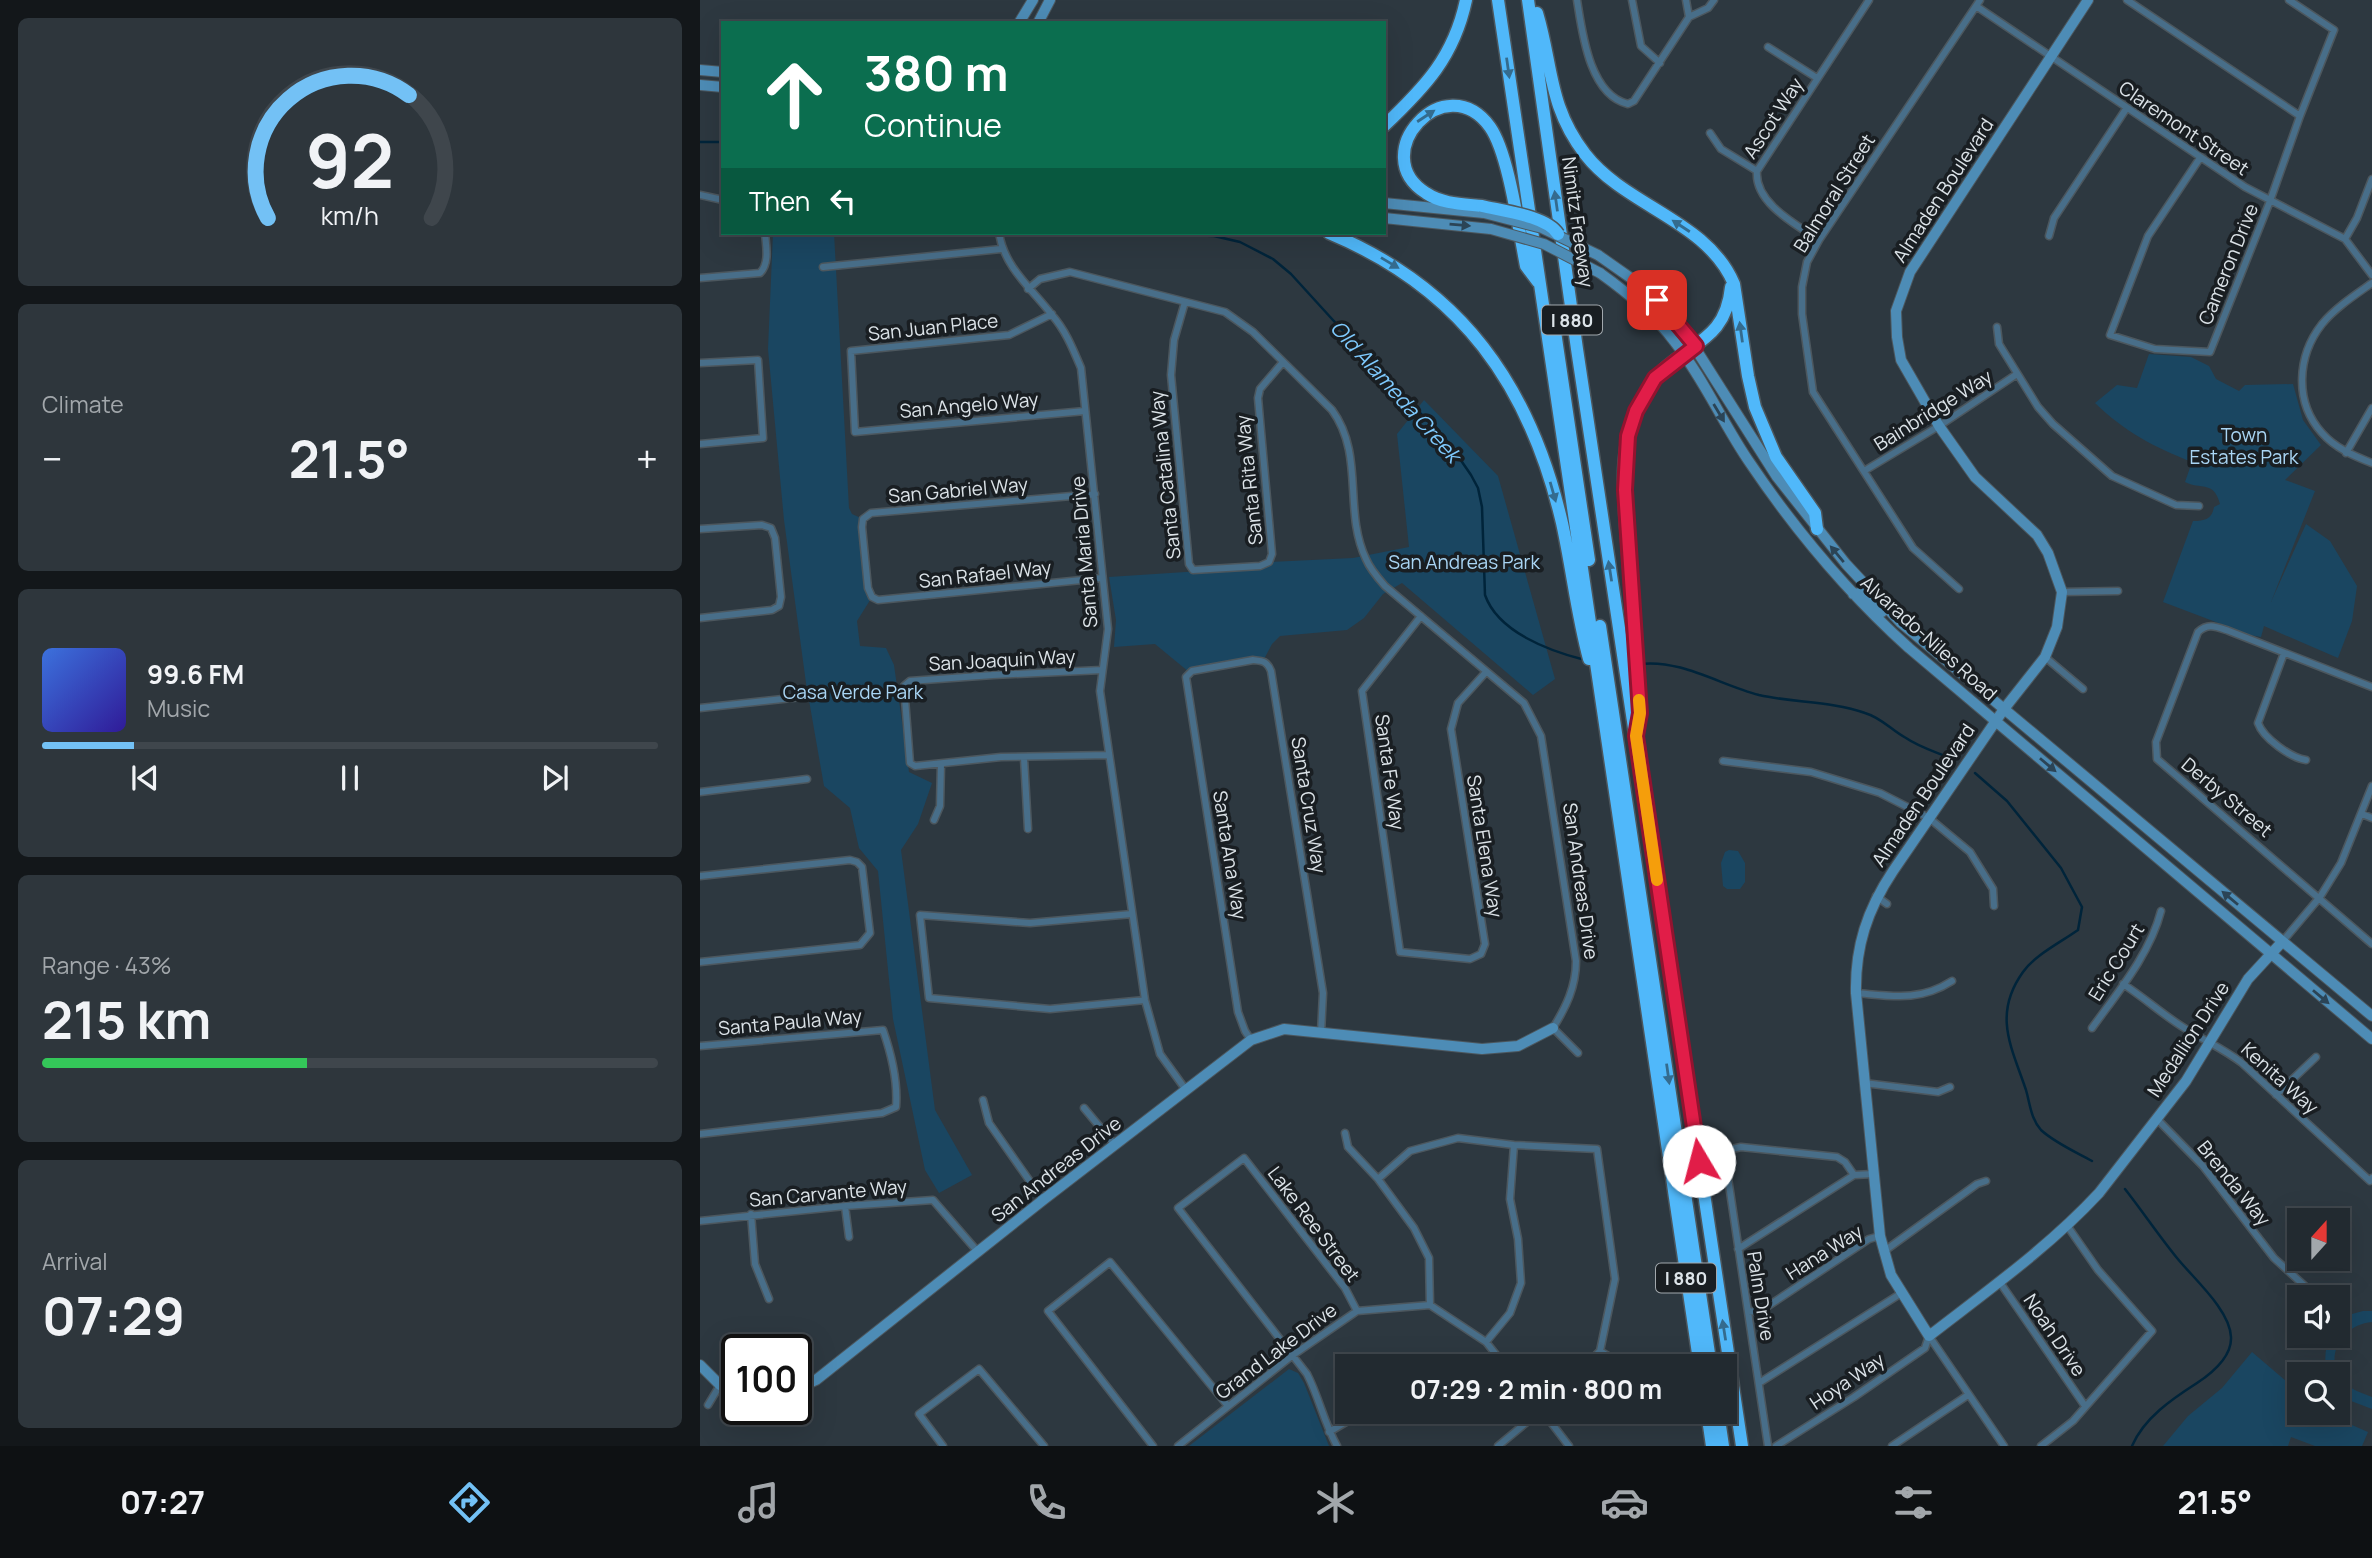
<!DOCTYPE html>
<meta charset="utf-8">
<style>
:root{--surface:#222a30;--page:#2e363c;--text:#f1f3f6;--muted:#a2a7ab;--line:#3f464c;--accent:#73c1f5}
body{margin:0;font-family:Manrope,sans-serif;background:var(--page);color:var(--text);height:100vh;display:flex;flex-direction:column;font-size:26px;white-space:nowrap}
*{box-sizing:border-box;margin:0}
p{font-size:23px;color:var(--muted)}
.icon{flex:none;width:38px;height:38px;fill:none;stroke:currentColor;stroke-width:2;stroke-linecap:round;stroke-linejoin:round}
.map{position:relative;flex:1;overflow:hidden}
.sheet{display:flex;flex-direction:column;gap:18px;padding:18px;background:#13171a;width:700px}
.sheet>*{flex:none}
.top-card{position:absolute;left:21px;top:21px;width:665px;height:214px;border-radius:0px;box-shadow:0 7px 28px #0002,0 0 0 2px var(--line);background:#0b6e4f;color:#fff;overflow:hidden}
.needle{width:46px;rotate:21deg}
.tools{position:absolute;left:1587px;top:1208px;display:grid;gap:14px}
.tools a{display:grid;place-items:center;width:63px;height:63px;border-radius:0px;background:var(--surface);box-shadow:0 7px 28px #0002,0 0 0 2px var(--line);font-size:35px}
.speed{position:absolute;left:21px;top:1334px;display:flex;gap:14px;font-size:35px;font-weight:700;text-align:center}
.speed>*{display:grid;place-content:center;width:91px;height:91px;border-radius:50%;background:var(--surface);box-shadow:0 7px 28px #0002,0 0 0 2px var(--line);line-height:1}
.speed .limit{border:4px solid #111;border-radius:10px;background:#fff;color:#111}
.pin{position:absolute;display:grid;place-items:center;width:60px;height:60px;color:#fff;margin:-30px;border-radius:14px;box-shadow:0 4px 10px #0006}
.me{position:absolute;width:77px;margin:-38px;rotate:352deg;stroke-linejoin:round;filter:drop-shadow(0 0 5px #0008)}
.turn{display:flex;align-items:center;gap:24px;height:147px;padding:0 28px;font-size:32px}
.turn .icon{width:91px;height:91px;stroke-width:2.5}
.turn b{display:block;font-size:49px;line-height:60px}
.then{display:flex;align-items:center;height:66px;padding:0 28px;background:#0003;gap:14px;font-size:26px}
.big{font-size:52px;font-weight:700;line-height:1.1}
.sheet .card{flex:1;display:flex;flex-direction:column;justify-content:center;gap:10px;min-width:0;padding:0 24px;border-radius:10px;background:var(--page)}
.sheet .dial{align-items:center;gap:0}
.dial svg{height:182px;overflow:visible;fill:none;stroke:var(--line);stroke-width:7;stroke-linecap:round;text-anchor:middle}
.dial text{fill:var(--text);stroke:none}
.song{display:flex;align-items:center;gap:21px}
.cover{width:84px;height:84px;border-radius:10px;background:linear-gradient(135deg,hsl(220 70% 55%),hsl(250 70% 35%))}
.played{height:7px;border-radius:4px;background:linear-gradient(90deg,var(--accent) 15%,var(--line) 15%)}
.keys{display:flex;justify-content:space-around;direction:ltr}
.heat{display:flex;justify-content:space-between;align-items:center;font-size:38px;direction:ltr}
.charge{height:10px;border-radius:5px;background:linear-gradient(90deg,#34c759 43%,var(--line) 0)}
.trip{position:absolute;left:635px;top:1354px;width:402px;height:70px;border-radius:0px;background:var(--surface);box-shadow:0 7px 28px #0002,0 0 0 2px var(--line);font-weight:700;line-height:70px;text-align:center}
.tabs{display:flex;height:112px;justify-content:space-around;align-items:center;background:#0e1113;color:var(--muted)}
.tabs .icon{width:49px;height:49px}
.tabs .selected{color:var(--accent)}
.tabs b{font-size:32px;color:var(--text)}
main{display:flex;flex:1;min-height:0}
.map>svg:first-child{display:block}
.green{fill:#1a4661}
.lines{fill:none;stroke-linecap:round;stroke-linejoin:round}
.stream{stroke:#00243a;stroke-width:2.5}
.street-casing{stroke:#4c575e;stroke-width:9}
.secondary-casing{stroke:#4c575e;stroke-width:12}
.highway-casing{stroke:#4c575e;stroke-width:15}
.street{stroke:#486e89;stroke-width:6}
.secondary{stroke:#4d8cb6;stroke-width:10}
.highway{stroke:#50b8fa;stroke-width:12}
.secondary-bridge-casing{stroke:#4c575e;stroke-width:12;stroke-linecap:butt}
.highway-bridge-casing{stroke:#4c575e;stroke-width:15;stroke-linecap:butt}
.secondary-bridge{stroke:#4d8cb6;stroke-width:10}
.highway-bridge{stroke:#50b8fa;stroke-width:12}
.oneway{fill:#346b8e}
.oneway2{fill:#2b4456}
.route-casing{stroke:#92132f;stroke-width:18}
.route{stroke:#e11d48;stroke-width:12}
.slow{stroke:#f59e0b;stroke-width:12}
.labels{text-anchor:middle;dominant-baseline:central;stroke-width:7;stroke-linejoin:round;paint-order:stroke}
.shield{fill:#191e22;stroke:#a2a8ad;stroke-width:2}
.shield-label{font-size:18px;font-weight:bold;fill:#dce3e8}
.street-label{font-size:19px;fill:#dce3e8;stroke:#191e22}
.park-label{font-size:19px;fill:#a9d5f4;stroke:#191e22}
.water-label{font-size:21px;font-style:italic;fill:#7ec9fd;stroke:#191e22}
</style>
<main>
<section class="sheet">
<div class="card dial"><svg viewBox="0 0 100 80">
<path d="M14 69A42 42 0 1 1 86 69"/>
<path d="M14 69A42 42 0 0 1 76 15" stroke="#73c1f5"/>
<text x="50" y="56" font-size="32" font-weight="700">92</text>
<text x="50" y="72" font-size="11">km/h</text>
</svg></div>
<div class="card"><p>Climate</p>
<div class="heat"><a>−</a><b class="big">21.5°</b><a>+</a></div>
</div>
<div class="card">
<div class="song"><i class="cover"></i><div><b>99.6 FM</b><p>Music</p></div></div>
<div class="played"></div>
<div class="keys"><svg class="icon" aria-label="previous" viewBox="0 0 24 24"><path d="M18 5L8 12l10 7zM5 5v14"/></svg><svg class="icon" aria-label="pause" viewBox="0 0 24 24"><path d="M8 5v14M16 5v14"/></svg><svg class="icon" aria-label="next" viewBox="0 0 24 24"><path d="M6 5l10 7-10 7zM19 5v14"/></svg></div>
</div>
<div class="card"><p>Range · 43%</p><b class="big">215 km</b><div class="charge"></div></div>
<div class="card"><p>Arrival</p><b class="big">07:29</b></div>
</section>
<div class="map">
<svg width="1672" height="1446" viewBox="0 0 1672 1446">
<rect width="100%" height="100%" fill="#2d3840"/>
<!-- green -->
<path class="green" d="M73 233H134L149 508 152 514 163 519 172 597 157 621 160 646 186 648 194 665 209 772 232 783 218 824 201 850 235 1110 272 1175 239 1193 225 1170 193 1019 178 871 159 848 150 808 124 786 106 683 84 520 68 349Z
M1449 354 1491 357 1509 366 1516 379 1539 391 1545 385 1593 384 1603 420 1621 445 1585 480 1615 491 1571 602 1606 524 1630 541 1657 586 1652 621 1638 658 1564 626 1561 637 1550 635 1463 602 1493 521C1505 521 1512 519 1514 507L1520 504C1514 480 1500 490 1485 482L1492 462C1454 447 1425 432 1395 403L1417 385 1437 388Z
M724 400 798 476 855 679 833 695 702 583 683 594 664 618 647 630 580 636 572 644 563 661 489 672 455 644 414 647 416 620 409 577 501 571 569 562 653 558 709 547 697 434Z
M1029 850 1038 851 1045 863V882L1040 889H1027L1023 886 1021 863 1025 852Z
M1663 1311H1672V1322C1643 1324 1622 1357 1643 1381 1651 1390 1662 1393 1672 1397V1409L1638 1396V1374H1627C1624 1360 1625 1348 1630 1335H1638V1324L1652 1314Z
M1552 1352 1599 1392 1600 1412H1637L1645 1422 1668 1432 1662 1446H1615L1591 1437 1588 1446H1463L1488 1416 1522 1388Z
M589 1369 598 1373 604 1383 629 1446H489Z"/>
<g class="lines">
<!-- stream -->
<path class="stream" d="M0 142H23
M436 233 514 236 540 242 573 259 591 274 673 364 749 443 771 475 778 488 782 507 785 595C798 632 849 651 885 660
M940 664C981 659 1020 685 1059 695 1094 703 1131 701 1165 713 1182 718 1191 730 1206 738 1219 747 1236 752 1250 758
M1275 773 1307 801 1361 868 1382 907 1378 930C1361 942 1335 955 1323 972 1292 1015 1312 1048 1326 1090 1330 1104 1331 1119 1341 1130 1355 1143 1376 1152 1392 1161
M1425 1189C1443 1212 1459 1236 1477 1258 1494 1279 1530 1310 1531 1337 1532 1357 1512 1373 1497 1383 1472 1399 1444 1418 1432 1446"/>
<defs>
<path id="street" d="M877 0C882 31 889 95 928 104L934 101 989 17 1008 8 1014 0
M932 0 941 46 960 63
M986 0 989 17
M1427 0 1600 116
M1276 6 1545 187 1645 239 1672 275
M1068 47 1117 78
M1010 133 1021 149 1057 171
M1500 158 1448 236 1410 335 1455 349 1510 352 1570 201 1600 116 1634 30 1589 0
M0 195 23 200
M299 233C304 267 332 289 352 315 366 331 373 349 381 368L408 629 400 691 445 1000 460 1054 486 1090
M1349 236 1354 218 1426 109
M1645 239 1657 218 1672 179
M1119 240C1097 225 1054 203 1057 171L1169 0
M123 267 301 249
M0 278 60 273C70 263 66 246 65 233
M1672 283C1655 295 1635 308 1622 324 1597 356 1594 402 1622 433 1635 448 1654 456 1672 463
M328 289 340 279 370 272 525 312 553 332 632 410C665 455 643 511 666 559 670 569 677 577 685 586L824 703 841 736 876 961C876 987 866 1007 853 1028L878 1053
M485 302 474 340 471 375 489 564 493 570 560 566 569 562 572 554 558 398 560 389 583 362
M352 314 309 335 151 351 155 432 385 411
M1297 327 1299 344 1338 407 1353 424 1412 476 1476 505 1499 506
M0 363 58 360 63 438 0 444
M1646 453 1672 408
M1164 471 1239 426 1317 374
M395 494 171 513 163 519 162 527 168 588 172 597 178 600 402 578
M0 529 62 525 71 528 75 538 81 597 79 606 72 610 0 618
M1259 589 1213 548 1113 392 1102 314V287L1107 262 1119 240 1280 0
M1362 592 1418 591
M721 616 662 691 700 952 770 959 781 954 785 944 751 729 758 703 786 672
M1584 653 1558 723C1563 738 1591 758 1606 760
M1345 657 1383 689
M402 670 293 675 210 681 204 686 210 763 215 766 301 757 409 755
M1672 687 1529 631C1517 627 1508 622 1498 632L1456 742 1457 759 1672 944
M0 708 101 697
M324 758 328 829
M1023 761 1111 772 1180 793 1229 818 1270 852 1293 889 1294 906
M0 792 107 779
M1662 814 1672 818
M234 820 240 806 241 764
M0 876 150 860 157 862 162 867 170 933 160 945 0 962
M1176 896 1187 904
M432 914 330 923 220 915 229 998 350 1009 445 1000
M1582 942 1620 897 1641 863 1672 786
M1423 984C1445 998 1464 1016 1486 1029 1505 1041 1524 1049 1542 1063L1670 1181 1672 1178
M1156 993C1192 996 1219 1002 1252 981
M1392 1028C1418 992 1450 954 1461 911
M551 1040 545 1031 538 1012 486 677 492 671 553 660C563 661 567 661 571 671L623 993 621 1033
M0 1046 183 1030C191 1053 198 1082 196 1107L182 1113 0 1134
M1164 1083 1238 1092 1250 1087
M1576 1095 1616 1057
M283 1100 289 1123 343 1200
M384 1108 415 1145
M1456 1118 1503 1166 1574 1258 1617 1297
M645 1133 648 1147 678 1179 714 1228 729 1258 730 1305
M678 1179 710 1151 758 1138 814 1145 897 1149 915 1279 900 1351 884 1367
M145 1206 149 1237
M51 1214 55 1264 69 1299
M0 1221 145 1206 233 1200 278 1252
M1038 1249 1154 1175 1173 1174
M1183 1252 1277 1184 1286 1181
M1299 1281 1385 1406
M1048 1312 1062 1310 1169 1239 1180 1236
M1229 1336 1304 1446
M786 1342 810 1313 821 1283 818 1239 810 1199 814 1145
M900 1351 925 1366
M1059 1383 1200 1294
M8 1405 20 1385
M843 1412 869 1446
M629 1432 663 1412
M243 1446 219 1414 279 1369 344 1446
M453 1446 348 1311 410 1262 528 1406
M478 1446 593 1355 657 1311 730 1305 786 1342 806 1367
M637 1446C624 1423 619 1397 607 1374L478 1208 544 1158 645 1288 657 1311
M798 1446 839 1412
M1068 1446 1025 1158 1032 1149 1041 1147 1137 1157 1145 1162 1154 1175
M1076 1446 1154 1397 1225 1348 1229 1336
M1192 1446 1268 1395
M1341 1446 1373 1421 1452 1331 1398 1270 1366 1224"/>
<path id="secondary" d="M1388 0 1210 272 1196 311 1197 337 1201 360 1239 426 1275 477 1337 535 1348 553 1362 592 1357 627 1345 657 1304 709 1193 871C1167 910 1155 947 1156 993L1180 1236 1191 1275 1229 1336C1287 1291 1349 1247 1399 1193L1486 1081 1548 979 1582 942
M319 23 333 0
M338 23 350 0
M0 70 23 72
M0 85 23 87
M684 203 784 213
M684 218 791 229
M898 255 945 288 983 329 1077 477 1146 564 1201 623 1672 1016
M900 273C928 293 954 314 974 341 1004 379 1023 424 1050 463 1096 531 1149 594 1209 648L1672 1039
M1153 594 1161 593 1182 612
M0 1365 20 1385 37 1391
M96 1389 116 1380 343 1200 551 1040 584 1029 782 1049 818 1046 853 1028"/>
<path id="highway" d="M798 0 1000 1367
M828 0 877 349 1042 1446
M837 13C853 66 848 106 885 154 926 207 1007 220 1034 284L1048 376 1055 407 1076 457 1115 513 1117 529
M684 126C725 87 754 57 766 0
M782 206C763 204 742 204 726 193 665 155 745 65 790 127 809 154 819 232 826 266L838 282
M629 233C761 288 830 385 862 523 872 568 877 615 889 659
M846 314 854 325 889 560
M900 626 1011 1367
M937 729 940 713C936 663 933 614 929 564 926 512 915 453 939 405 945 393 953 379 963 370 995 341 1026 337 1031 287
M1007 1412 1012 1446
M1018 1412 1023 1446"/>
</defs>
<!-- street casing -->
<use href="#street" class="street-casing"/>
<!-- secondary casing -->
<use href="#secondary" class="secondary-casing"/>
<!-- highway casing -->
<use href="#highway" class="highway-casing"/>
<!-- street -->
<use href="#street" class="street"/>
<!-- secondary -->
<use href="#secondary" class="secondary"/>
<!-- highway -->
<use href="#highway" class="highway"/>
<defs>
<path id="secondary-bridge" d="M784 213 842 228 898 255
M791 229 844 244 900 273"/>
<path id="highway-bridge" d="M782 206C803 211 847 216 858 234"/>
</defs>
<!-- secondary-bridge casing -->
<use href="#secondary-bridge" class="secondary-bridge-casing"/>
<!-- highway-bridge casing -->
<use href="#highway-bridge" class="highway-bridge-casing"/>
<!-- secondary-bridge -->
<use href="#secondary-bridge" class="secondary-bridge"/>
<!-- highway-bridge -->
<use href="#highway-bridge" class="highway-bridge"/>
</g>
<!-- one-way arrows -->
<defs><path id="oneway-solid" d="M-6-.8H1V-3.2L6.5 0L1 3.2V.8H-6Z" transform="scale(1.75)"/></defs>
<g class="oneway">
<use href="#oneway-solid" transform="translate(808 68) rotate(82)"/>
<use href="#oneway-solid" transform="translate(726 116) rotate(-33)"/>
<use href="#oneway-solid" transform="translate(856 201) rotate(-98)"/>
<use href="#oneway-solid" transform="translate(981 226) rotate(-147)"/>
<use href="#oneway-solid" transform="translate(690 263) rotate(31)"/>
<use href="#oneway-solid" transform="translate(1041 332) rotate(-98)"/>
<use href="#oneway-solid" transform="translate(853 492) rotate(74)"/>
<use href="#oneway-solid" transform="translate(910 571) rotate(-99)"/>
<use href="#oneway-solid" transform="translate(968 1074) rotate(82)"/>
<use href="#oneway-solid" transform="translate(1024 1330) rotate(-99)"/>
</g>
<g class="oneway2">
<use href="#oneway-solid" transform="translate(760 225) rotate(5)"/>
<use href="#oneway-solid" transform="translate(1019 413) rotate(59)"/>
<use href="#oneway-solid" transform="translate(1137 554) rotate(-130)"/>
<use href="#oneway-solid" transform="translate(1348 765) rotate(40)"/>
<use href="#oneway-solid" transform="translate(1530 898) rotate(-140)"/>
<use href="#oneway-solid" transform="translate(1621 997) rotate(40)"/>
</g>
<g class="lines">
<defs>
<path id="route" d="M957 300 996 346 955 378 936 411 928 436 925 490 940 713 936 736 999 1161"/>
</defs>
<!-- route casing -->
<use href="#route" class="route-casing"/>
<!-- route -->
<use href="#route" class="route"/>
<!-- slow -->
<path class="slow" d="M939 700 940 713 936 736 957 880"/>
</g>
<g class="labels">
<!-- shield labels -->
<g class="shield">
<rect x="842" y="305.5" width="60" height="29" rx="5"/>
<rect x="956" y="1263.5" width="60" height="29" rx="5"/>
</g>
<g class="shield-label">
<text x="872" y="320">I 880</text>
<text x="986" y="1278">I 880</text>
</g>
<!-- street labels -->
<g class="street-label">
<text transform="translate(1073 118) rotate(-57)">Ascot Way</text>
<text transform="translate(1484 128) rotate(34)">Claremont Street</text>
<text transform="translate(1243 190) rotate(-57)">Almaden Boulevard</text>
<text transform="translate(1134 193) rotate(-58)">Balmoral Street</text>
<text transform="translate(878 222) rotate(82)">Nimitz Freeway</text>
<text transform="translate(1528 264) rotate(-68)">Cameron Drive</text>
<text transform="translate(233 327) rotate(-6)">San Juan Place</text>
<text transform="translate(269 405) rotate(-5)">San Angelo Way</text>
<text transform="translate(1233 410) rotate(-32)">Bainbridge Way</text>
<text transform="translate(465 475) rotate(-96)">Santa Catalina Way</text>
<text transform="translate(549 480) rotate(-96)">Santa Rita Way</text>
<text transform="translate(258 490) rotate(-5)">San Gabriel Way</text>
<text transform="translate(384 552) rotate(-95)">Santa Maria Drive</text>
<text transform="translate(285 574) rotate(-6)">San Rafael Way</text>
<text transform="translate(1229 638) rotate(42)">Alvarado-Niles Road</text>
<text transform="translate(302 660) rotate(-3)">San Joaquin Way</text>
<text transform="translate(690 772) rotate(82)">Santa Fe Way</text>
<text transform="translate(1223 795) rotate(-56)">Almaden Boulevard</text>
<text transform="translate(1527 797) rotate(40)">Derby Street</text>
<text transform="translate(609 805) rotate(81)">Santa Cruz Way</text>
<text transform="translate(785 846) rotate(81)">Santa Elena Way</text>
<text transform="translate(530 855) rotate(81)">Santa Ana Way</text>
<text transform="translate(881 881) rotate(82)">San Andreas Drive</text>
<text transform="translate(1416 962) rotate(-58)">Eric Court</text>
<text transform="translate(90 1022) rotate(-5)">Santa Paula Way</text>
<text transform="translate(1488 1039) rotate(-57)">Medallion Drive</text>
<text transform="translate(1580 1078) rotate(42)">Kenita Way</text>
<text transform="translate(356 1169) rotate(-38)">San Andreas Drive</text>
<text transform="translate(1534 1183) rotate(51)">Brenda Way</text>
<text transform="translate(128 1193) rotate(-5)">San Carvante Way</text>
<text transform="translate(614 1224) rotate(53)">Lake Ree Street</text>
<text transform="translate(1124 1252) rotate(-32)">Hana Way</text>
<text transform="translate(1061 1296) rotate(81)">Palm Drive</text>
<text transform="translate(1355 1335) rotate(56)">Noah Drive</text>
<text transform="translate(576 1351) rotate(-37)">Grand Lake Drive</text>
<text transform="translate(1147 1381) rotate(-34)">Hoya Way</text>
</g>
<!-- park labels -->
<g class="park-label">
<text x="1544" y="435">Town<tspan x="1544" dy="22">Estates Park</tspan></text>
<text x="764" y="562">San Andreas Park</text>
<text x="153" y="692">Casa Verde Park</text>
</g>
<!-- water labels -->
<g class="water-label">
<text transform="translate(696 391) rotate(48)">Old Alameda Creek</text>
</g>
</g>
</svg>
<div class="tools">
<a><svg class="needle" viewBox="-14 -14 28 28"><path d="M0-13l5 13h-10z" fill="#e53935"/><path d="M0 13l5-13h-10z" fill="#a2a7ab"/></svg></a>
<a><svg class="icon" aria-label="sound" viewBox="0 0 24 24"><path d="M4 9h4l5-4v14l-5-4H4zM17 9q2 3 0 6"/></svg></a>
<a><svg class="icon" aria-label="search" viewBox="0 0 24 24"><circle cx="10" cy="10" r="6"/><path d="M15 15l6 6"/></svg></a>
</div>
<div class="speed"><div class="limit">100</div></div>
<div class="pin" style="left:957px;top:300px;background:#d93025"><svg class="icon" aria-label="arrive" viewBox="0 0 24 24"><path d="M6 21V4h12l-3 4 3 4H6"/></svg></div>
<svg class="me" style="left:999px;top:1161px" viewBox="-20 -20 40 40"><circle r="19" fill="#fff"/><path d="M0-13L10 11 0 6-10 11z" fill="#e11d48"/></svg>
<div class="trip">07:29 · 2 min · 800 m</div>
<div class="top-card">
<div class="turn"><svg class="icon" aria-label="ahead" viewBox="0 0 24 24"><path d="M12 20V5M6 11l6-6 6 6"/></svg><div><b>380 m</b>Continue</div></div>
<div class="then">Then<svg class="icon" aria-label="left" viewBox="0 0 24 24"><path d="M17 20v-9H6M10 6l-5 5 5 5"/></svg></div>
</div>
</div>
</main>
<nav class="tabs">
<b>07:27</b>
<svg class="icon selected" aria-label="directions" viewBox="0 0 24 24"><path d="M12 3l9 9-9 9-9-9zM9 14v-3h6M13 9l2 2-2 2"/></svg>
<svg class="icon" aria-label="music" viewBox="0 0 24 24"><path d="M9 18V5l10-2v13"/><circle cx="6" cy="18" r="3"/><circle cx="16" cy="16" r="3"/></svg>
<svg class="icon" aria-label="phone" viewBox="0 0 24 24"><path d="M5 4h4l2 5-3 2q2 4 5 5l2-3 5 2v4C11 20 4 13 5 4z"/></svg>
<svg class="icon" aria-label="climate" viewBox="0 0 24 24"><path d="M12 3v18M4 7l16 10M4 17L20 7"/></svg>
<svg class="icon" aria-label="car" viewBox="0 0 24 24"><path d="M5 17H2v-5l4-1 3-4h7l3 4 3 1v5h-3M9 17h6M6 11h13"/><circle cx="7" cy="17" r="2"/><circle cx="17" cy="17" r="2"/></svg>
<svg class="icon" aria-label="filters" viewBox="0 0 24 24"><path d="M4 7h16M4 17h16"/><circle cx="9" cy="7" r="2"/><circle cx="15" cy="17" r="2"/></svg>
<b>21.5°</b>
</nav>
